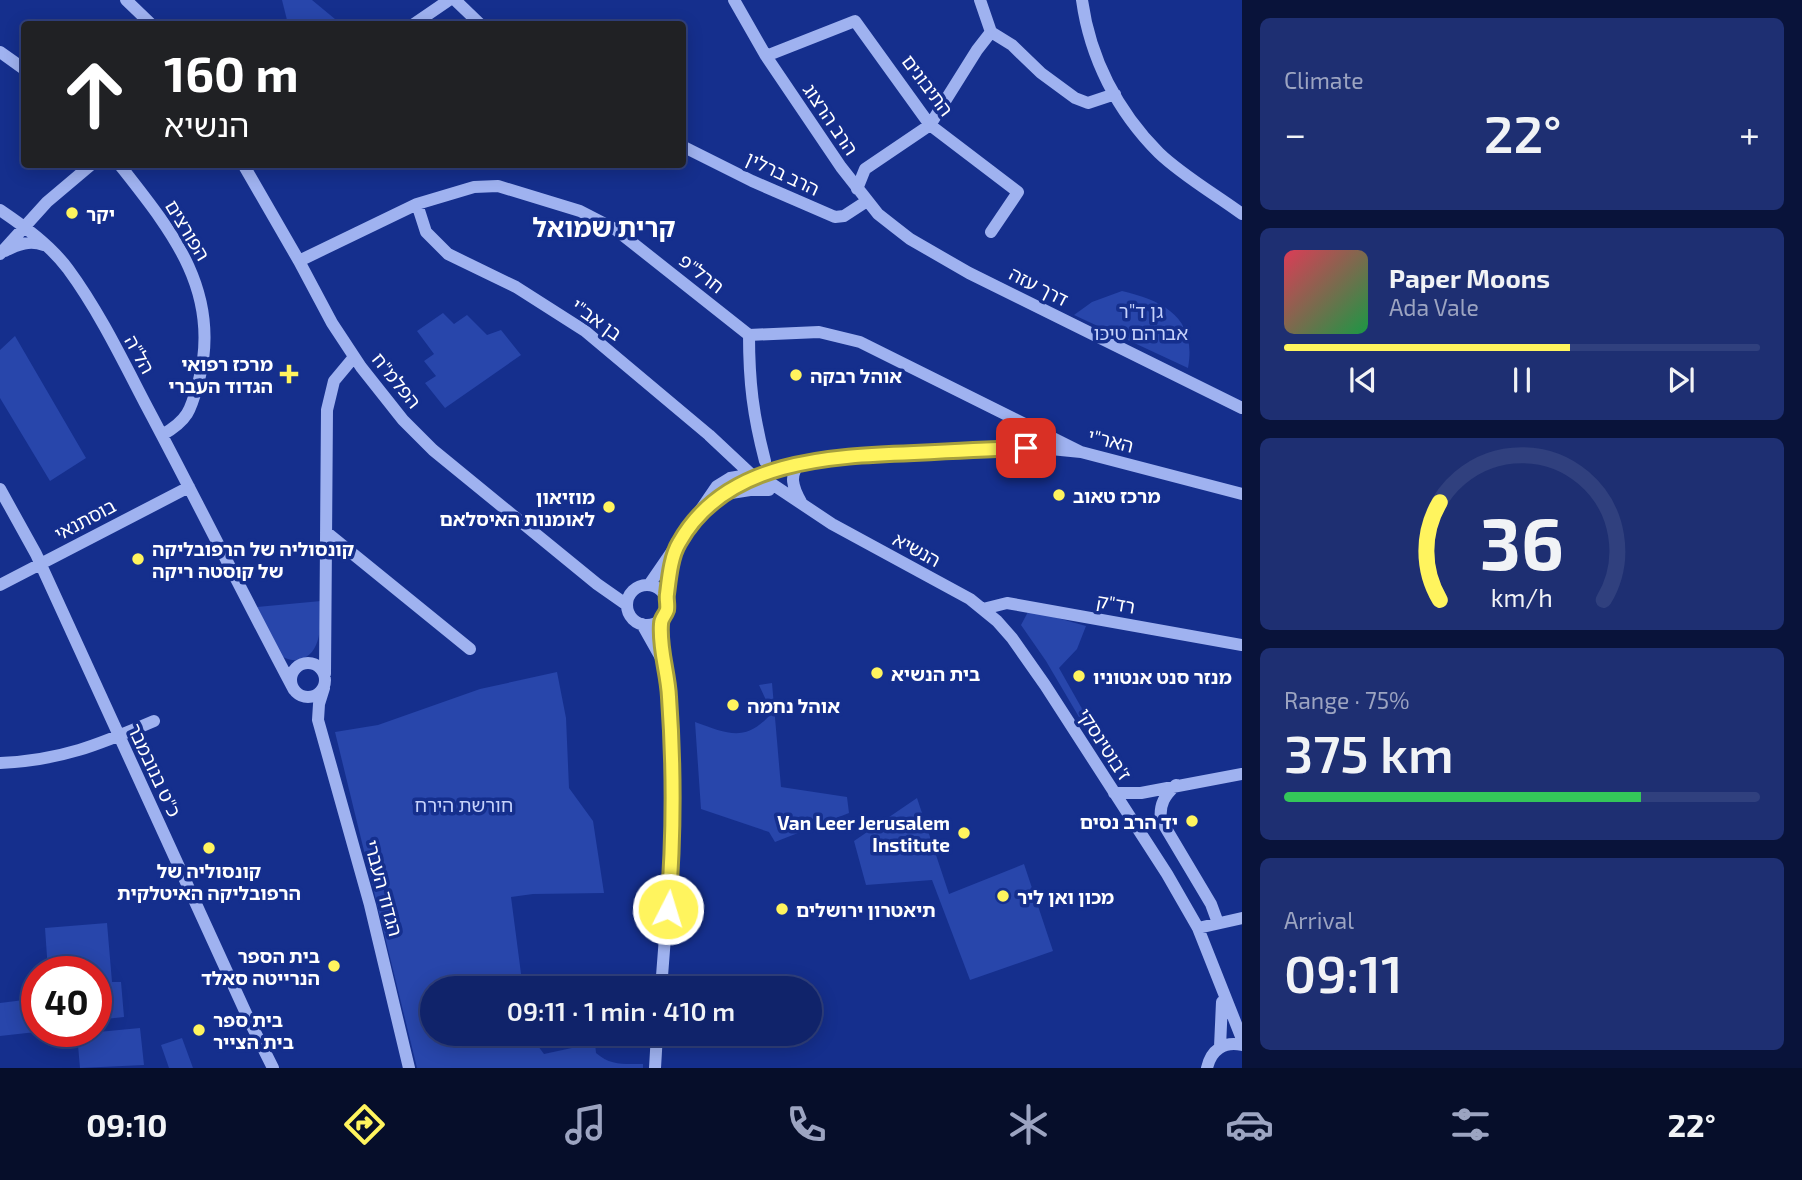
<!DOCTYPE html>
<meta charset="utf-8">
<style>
:root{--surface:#10236a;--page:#1e2f72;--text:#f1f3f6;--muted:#9ca4c1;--line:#30407e;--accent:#fff45e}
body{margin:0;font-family:"Exo 2","Noto Sans Hebrew",sans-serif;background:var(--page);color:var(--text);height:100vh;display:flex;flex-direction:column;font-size:26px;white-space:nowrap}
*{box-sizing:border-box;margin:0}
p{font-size:23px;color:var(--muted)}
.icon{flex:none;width:38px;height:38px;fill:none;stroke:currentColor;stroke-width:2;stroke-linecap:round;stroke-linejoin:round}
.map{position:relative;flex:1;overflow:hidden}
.sheet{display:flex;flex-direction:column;gap:18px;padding:18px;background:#09133a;width:560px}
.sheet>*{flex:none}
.banner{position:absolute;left:21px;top:21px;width:665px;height:147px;border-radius:7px;box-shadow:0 4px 18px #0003,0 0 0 2px var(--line);background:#202124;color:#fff;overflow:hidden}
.speed{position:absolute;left:21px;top:956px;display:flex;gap:14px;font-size:35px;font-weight:700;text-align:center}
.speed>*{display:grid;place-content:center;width:91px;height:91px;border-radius:50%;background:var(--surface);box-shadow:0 4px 18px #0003,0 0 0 2px var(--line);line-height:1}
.speed .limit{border:10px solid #d22;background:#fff;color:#111}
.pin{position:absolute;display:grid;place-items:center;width:60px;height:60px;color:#fff;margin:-30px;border-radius:14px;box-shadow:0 4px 10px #0006}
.me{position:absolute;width:77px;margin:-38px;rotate:5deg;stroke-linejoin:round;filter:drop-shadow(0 0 5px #0008)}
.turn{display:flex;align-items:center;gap:24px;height:147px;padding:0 28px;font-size:32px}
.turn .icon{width:91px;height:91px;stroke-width:2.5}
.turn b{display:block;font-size:49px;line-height:60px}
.big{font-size:52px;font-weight:600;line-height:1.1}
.sheet .tile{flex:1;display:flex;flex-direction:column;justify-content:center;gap:10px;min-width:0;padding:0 24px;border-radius:10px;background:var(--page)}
.sheet .dial{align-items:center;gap:0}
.dial svg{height:182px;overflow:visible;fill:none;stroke:var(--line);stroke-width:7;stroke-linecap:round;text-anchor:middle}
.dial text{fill:var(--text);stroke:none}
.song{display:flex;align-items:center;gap:21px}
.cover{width:84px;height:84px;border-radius:10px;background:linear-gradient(135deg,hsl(350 70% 55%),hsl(140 70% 35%))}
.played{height:7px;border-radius:4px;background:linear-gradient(90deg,var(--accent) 60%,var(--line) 60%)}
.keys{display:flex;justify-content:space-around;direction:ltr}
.heat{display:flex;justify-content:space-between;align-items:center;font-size:38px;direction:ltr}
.charge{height:10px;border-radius:5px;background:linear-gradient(90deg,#34c759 75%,var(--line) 0)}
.trip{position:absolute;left:420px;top:976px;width:402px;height:70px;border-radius:35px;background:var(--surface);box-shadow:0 4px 18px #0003,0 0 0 2px var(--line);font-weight:600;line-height:70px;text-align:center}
.tabs{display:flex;height:112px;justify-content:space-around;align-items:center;background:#060e2a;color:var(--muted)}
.tabs .icon{width:49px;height:49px}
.tabs .on{color:var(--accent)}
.tabs b{font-size:32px;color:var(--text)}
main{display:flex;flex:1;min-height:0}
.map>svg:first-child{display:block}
.green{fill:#2846ab}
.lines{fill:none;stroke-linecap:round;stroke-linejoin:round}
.minor{stroke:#9fb2f0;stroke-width:12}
.route-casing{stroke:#a69f3d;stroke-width:18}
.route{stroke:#fff45e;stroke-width:12}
.poi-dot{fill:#fff45e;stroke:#152f8d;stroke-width:2.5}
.labels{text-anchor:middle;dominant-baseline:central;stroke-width:7;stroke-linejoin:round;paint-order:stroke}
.street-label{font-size:19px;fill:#fff;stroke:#152f8d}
.poi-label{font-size:19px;font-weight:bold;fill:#fff;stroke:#152f8d;text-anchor:start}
.park-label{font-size:19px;fill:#c6d2fb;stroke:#152f8d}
.district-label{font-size:26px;font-weight:bold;fill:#fff;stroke:#152f8d}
</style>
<main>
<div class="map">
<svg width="1242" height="1068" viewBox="0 0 1242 1068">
<rect width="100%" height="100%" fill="#152f8d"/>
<!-- green -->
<path class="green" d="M282 0H312L341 24H288Z
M1122 291C1165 301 1197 319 1188 368L1074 315 1092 302Z
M443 313 454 324 467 315 487 335 501 330 521 355 445 408 425 383 436 376 424 361 434 354 417 331Z
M15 336 86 458 50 481 0 398V350Z
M321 601C320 621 324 656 297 660 290 661 281 657 277 652 269 643 262 619 257 607Z
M1029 610 1086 626 1077 649 1059 668 1094 730 1089 734 1046 661 1021 625Z
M557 672 566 718 569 788 593 821 604 893 533 894 511 897 523 989H432V1034H529L544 1054 595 1043 596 1053C611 1066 625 1064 643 1064V1068H417L335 732 378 725 480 689Z
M772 683 781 787 847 797 849 813 775 842 769 832 701 809 695 722C729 734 745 743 772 713L759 685Z
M917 798 949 894 1024 864 1053 951 970 980 932 880 866 885 854 841Z
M107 923 112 982H121L124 1017 96 1020V971H48L45 928Z
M32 999 36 1032 0 1036V1003Z
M140 1028 144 1065 80 1068 77 1034Z
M182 1038 193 1068H169L161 1045Z"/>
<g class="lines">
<!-- minor -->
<path class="minor" d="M126 0 151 24
M455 0 480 24
M734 0 766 56 841 167 878 214 892 225 910 239 969 273 1242 408
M980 0 991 32 1012 45 1041 73 1075 98 1088 103 1115 94
M1082 0C1090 58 1117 111 1159 153 1183 176 1215 194 1242 214
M414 24 449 0
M0 52 24 69
M766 56 855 21 930 125 1018 192 991 232
M682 146 752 181 835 217 844 216 867 201
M119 164C171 230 222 291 199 380 191 409 189 420 162 435
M243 164 299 261 332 323 361 367 403 420 433 450 597 584 627 605
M857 189 865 169 930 125 977 50 991 32
M417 204 426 232 448 254 516 287 585 331 709 435 756 479
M0 210C25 227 50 245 68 269 99 311 123 361 147 407 197 501 244 596 294 690
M5 251C18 244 30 240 44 245
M0 254 47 202 92 164
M299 261 417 204 474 187 498 186 580 211 615 229 749 335 819 332 860 342 1081 452
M749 335C749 382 753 415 765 461
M0 489 36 554 250 1022 273 1068
M731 493 750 490H769
M724 495 768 471 831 457 1041 448 1081 452 1242 494
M801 502C793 488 788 474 801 463
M326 532 470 649
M627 605a20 20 0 1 1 40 0a20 20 0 1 1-40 0Z
M0 585 189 487
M649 585 717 486 730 478 742 476 754 477 772 484 832 524 970 599 997 621 1012 638 1045 685 1167 874 1198 928 1242 1039
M666 598 675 554
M983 609 1007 603 1242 645
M661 620 662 647 669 697 673 833 661 989
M642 624 660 656
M291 680a17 17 0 1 1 34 0a17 17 0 1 1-34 0Z
M325 674 327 410 334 381 354 357
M324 688 319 704 318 720 370 905 409 1068
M0 763C62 760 98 745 154 721
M1176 785C1165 795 1159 804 1161 820L1211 904 1218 923
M1114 793H1141L1242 774
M1198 928 1242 918
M1220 1047 1222 1002
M655 1068 657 1034
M1207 1068C1211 1050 1224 1041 1242 1045"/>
</g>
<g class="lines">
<defs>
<path id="route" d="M668 909C674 838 674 768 669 697 668 673 659 649 661 624 661 618 665 616 667 610 668 604 666 599 667 594 669 578 671 556 679 543 725 460 831 456 914 453 951 451 988 449 1026 448"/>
</defs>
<!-- route casing -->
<use href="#route" class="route-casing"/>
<!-- route -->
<use href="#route" class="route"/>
</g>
<!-- markers -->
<g class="poi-dot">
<circle cx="72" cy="213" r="7"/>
<path d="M285.5 363.5h7v7h7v7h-7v7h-7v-7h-7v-7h7z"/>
<circle cx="796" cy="375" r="7"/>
<circle cx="1059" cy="495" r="7"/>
<circle cx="609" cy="507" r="7"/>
<circle cx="138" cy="559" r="7"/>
<circle cx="877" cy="673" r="7"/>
<circle cx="1079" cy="676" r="7"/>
<circle cx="733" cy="705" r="7"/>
<circle cx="1192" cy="821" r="7"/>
<circle cx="964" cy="833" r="7"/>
<circle cx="209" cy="848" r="7"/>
<circle cx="1003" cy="896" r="7"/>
<circle cx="782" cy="909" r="7"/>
<circle cx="334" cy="966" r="7"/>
<circle cx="199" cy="1030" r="7"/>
</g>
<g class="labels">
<!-- street labels -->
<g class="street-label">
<text transform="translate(928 85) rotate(53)">התיבונים</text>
<text transform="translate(831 119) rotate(56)">הרב הרצוג</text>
<text transform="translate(783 173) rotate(25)">הרב ברלין</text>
<text transform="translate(188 230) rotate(59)">הפורצים</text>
<text transform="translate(702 273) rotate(38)">חרל"פ</text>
<text transform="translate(1039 286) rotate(27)">דרך עזה</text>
<text transform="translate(597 319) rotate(36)">בן אב"י</text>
<text transform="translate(140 354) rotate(61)">הל"ה</text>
<text transform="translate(397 380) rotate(51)">הפלמ"ח</text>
<text transform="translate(1111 440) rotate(14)">האר"י</text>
<text transform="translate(85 519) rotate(-28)">בוסתנאי</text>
<text transform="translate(917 549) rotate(28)">הנשיא</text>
<text transform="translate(1116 603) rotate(10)">רד"ק</text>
<text transform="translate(1105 744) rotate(57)">ז'בוטינסקי</text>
<text transform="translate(155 770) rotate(65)">כ"ט בנובמבר</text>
<text transform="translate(384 888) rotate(75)">הגדוד העברי</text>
</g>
<!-- poi labels -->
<g class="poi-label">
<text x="86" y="213">יקר</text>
<text x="273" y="363" text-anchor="end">מרכז רפואי<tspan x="273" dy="22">הגדוד העברי</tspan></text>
<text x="810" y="375">אוהל רבקה</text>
<text x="1073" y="495">מרכז טאוב</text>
<text x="595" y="496" text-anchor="end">מוזיאון<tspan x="595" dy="22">לאומנות האיסלאם</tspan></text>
<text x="152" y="548">קונסוליה של הרפובליקה<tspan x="152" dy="22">של קוסטה ריקה</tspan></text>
<text x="891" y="673">בית הנשיא</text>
<text x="1093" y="676">מנזר סנט אנטוניו</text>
<text x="747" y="705">אוהל נחמה</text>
<text x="1178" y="821" text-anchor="end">יד הרב נסים</text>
<text x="950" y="822" text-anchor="end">Van Leer Jerusalem<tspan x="950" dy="22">Institute</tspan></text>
<text x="209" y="870" text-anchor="middle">קונסוליה של<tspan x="209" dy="22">הרפובליקה האיטלקית</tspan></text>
<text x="1017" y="896">מכון ואן ליר</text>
<text x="796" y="909">תיאטרון ירושלים</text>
<text x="320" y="955" text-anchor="end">בית הספר<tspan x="320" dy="22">הנרייטה סאלד</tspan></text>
<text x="213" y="1019">בית ספר<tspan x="213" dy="22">בית הצייר</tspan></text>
</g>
<!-- park labels -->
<g class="park-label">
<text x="1141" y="310">גן ד"ר<tspan x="1141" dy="22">אברהם טיכו</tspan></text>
<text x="464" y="804">חורשת הירח</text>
</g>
<!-- district labels -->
<g class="district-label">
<text x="604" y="226">קרית שמואל</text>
</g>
</g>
</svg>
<div class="speed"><div class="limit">40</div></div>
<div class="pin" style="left:1026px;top:448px;background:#d93025"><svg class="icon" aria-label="arrive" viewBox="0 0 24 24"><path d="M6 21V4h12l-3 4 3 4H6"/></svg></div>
<svg class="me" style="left:668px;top:909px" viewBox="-20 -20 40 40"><circle r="17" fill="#fff45e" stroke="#fff" stroke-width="3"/><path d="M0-11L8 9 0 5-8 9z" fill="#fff"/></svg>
<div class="trip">09:11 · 1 min · 410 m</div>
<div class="banner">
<div class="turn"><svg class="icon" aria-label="ahead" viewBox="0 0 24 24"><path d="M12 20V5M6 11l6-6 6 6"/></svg><div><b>160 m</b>הנשיא</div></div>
</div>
</div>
<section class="sheet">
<div class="tile"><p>Climate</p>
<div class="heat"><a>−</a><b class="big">22°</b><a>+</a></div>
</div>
<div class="tile">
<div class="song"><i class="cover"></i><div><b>Paper Moons</b><p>Ada Vale</p></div></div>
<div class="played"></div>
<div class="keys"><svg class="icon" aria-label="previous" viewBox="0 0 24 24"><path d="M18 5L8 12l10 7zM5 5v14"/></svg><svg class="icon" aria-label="pause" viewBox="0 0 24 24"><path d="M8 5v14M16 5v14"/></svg><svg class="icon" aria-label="next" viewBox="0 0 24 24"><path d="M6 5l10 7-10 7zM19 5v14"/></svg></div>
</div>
<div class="tile dial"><svg viewBox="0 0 100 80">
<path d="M14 69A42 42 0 1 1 86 69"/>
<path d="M14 69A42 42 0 0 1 14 26" stroke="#fff45e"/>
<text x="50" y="56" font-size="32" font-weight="700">36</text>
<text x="50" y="72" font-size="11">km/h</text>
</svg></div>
<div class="tile"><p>Range · 75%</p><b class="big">375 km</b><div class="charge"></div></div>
<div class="tile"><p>Arrival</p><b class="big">09:11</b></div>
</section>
</main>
<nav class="tabs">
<b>09:10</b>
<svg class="icon on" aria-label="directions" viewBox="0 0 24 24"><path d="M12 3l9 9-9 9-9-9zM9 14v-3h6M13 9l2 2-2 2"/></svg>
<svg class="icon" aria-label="music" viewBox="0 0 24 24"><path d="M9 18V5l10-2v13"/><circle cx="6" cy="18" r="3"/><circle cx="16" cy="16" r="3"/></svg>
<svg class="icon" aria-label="phone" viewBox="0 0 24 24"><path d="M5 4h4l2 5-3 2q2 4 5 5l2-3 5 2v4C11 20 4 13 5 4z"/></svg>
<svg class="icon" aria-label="climate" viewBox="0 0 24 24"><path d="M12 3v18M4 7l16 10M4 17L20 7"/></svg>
<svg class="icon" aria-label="car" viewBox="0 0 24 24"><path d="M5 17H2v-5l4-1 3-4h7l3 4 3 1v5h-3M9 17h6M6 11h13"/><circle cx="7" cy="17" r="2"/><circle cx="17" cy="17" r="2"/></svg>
<svg class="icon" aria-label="filters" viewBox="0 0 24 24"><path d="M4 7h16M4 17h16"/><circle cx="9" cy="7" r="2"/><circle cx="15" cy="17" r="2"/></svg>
<b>22°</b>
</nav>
